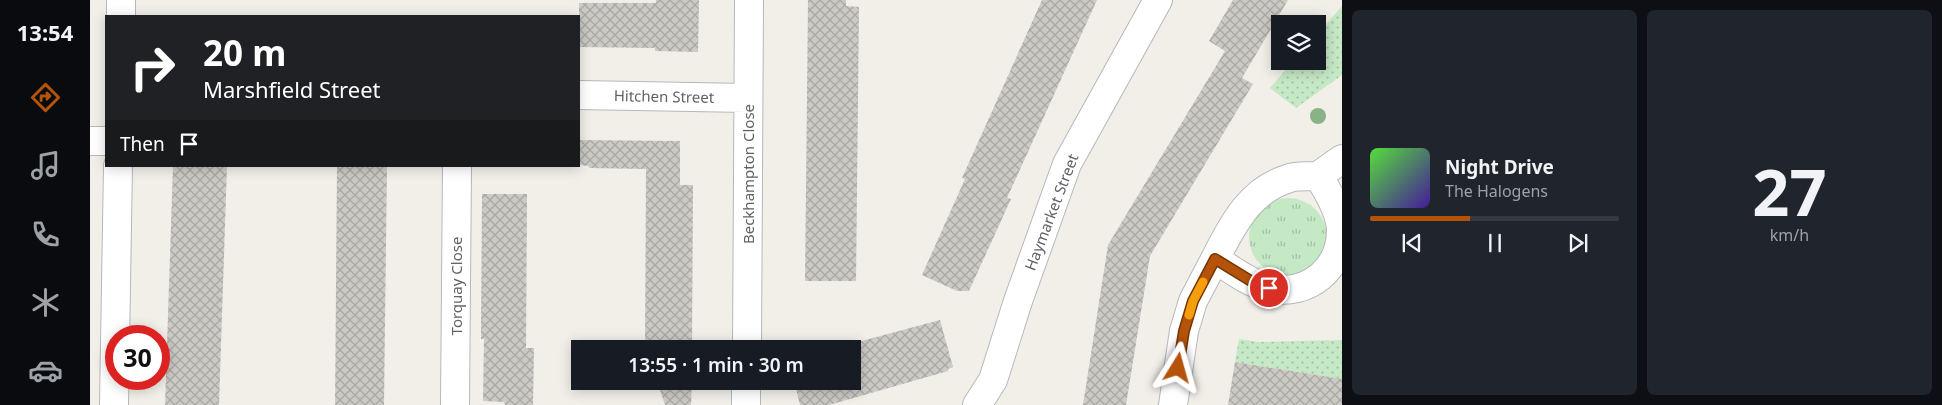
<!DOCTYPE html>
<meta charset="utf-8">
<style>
:root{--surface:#171b24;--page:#20242c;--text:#f1f3f6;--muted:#9ea1a6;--line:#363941;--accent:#b45309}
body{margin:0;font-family:"Noto Sans",sans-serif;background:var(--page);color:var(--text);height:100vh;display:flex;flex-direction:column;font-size:19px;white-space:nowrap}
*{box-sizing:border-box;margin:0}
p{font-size:16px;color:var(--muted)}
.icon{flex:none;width:28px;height:28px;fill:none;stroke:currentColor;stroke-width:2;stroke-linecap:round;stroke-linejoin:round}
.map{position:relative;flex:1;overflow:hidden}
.panel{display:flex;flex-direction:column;gap:10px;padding:10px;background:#0d0f14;width:600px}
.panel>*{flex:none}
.hud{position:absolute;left:15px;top:15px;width:475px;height:152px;border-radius:0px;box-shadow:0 2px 12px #0003;background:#202124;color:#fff;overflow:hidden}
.tools{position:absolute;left:1181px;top:15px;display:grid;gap:10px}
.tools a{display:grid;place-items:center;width:55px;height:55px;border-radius:0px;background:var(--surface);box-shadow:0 2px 12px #0003;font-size:25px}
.speed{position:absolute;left:15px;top:325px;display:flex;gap:10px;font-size:25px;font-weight:700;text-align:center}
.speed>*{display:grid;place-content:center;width:65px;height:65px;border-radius:50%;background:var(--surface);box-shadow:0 2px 12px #0003;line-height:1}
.speed .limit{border:8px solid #d22;background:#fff;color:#111}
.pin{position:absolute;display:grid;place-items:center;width:42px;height:42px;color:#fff;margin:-21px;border:2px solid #fff;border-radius:50%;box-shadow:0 1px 5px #0007}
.me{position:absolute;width:55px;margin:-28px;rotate:8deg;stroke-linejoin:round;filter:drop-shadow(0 0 4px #0008)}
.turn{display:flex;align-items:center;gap:18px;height:105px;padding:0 15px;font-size:22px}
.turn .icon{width:65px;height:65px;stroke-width:2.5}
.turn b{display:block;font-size:35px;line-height:42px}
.then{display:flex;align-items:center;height:48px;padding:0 15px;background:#0003;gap:10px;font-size:19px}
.panel .widget{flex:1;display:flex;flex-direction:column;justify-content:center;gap:8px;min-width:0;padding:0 18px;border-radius:8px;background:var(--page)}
.panel .dial{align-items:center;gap:0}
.dial b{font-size:65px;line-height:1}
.song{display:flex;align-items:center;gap:15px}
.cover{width:60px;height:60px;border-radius:8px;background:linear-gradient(135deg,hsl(110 70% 55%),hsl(260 70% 35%))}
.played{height:5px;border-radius:2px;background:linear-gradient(90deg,var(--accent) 40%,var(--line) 40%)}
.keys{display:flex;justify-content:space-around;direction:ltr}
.panel .tiles{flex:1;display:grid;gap:10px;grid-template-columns:repeat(2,1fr)}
.trip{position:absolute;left:481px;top:340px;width:290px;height:50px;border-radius:0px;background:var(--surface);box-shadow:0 2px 12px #0003;font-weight:600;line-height:50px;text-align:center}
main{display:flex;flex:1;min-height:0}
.dock{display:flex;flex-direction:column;width:90px;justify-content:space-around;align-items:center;background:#090b0e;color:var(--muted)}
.dock .icon{width:35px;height:35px}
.dock .on{color:var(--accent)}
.dock b{font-size:22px;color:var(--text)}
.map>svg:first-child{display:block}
.grass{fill:url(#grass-tufts)}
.garden{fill:url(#garden-dots)}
.building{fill:url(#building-cross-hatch)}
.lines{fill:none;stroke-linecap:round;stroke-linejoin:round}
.minor-casing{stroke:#b5b8bc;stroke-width:30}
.minor{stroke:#fff;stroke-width:28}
.tree{fill:#89b387}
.route-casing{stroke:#753606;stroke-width:12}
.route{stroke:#b45309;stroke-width:9}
.slow{stroke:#f59e0b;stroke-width:9}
.labels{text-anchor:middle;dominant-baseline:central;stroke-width:4;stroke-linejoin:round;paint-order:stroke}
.street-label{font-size:15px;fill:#5f6368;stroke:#fff}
</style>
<main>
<nav class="dock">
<b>13:54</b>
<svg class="icon on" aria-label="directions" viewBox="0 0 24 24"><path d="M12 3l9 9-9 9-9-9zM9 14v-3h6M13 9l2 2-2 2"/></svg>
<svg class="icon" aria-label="music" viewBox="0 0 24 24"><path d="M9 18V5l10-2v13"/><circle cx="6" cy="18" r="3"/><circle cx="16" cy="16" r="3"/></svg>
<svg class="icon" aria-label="phone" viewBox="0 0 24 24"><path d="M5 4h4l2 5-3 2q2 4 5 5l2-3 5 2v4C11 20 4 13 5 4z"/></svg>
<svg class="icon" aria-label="climate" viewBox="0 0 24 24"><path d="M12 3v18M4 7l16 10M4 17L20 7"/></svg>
<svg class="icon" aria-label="car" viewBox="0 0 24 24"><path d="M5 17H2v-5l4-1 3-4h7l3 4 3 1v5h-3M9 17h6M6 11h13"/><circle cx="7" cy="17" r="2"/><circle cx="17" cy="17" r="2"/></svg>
</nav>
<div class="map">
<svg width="1252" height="405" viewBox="0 0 1252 405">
<defs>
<pattern id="grass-tufts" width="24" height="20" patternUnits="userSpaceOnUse" patternTransform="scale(1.25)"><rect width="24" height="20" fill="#c5e8c5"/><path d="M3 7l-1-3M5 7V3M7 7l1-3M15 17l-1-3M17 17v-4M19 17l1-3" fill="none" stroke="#a3c0a4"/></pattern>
<pattern id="garden-dots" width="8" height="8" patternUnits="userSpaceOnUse" patternTransform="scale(1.25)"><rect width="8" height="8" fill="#c5e8c5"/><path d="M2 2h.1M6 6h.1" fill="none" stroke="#a3c0a4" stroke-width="1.8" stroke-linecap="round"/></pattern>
<pattern id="building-cross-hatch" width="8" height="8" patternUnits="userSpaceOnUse" patternTransform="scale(1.25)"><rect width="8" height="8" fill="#cccac5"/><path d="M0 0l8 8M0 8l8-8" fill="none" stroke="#a9a8a4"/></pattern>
</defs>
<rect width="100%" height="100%" fill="#f1efe8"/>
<!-- grass -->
<path class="grass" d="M1159 237a39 39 0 1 1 78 0a39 39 0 1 1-78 0Z"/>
<!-- garden -->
<path class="garden" d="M1252 6V75L1206 108 1180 88 1203 61H1228V34Z
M1149 339 1168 342 1252 340V379L1145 362Z"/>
<!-- building -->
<path class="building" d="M566 0H609L608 52 565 51V48L489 47V3H566Z
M718 0H756V6L769 7 766 281H715Z
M952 0H1007L917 198 921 199 879 291H867L832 275 875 179 872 178Z
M1143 0H1198L1152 78 1163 84 1060 256 1036 405H993L1018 245 1135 51 1119 41Z
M489 140 590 141V185H603L602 349 555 348 556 169 499 168V166L489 165Z
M83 166H137L129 405H75Z
M247 166H297L294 405H245Z
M392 194H437L436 348H444L443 405H415L414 402 393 401 394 339H391Z
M850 320 863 367 858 369V371L739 405H710L704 381H762V349H750L765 345 764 343Z
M1145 362 1252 379V405H1138Z
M567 381H602L601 405H575Z"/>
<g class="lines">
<defs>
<path id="minor" d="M31 16V0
M489 95 658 98
M0 141H16
M1228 176C1238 191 1249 210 1251 228 1252 269 1218 297 1179 288 1159 283 1142 270 1125 259 1142 226 1159 191 1197 179 1206 175 1218 177 1228 176Z
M1228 176 1252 159
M657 349 659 0
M24 405 28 166
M365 405 367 166
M656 405V381
M887 405 903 380 928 301 977 164 1068 0
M1083 405 1094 331 1103 301 1125 259"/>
</defs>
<!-- minor casing -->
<use href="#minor" class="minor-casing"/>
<!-- minor -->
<use href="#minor" class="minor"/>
</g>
<!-- trees -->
<circle class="tree" cx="1228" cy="116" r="8"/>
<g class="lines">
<defs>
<path id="route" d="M1088 368 1094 331 1103 301 1125 259 1161 281 1179 288"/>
</defs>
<!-- route casing -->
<use href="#route" class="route-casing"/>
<!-- route -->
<use href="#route" class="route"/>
<!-- slow -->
<path class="slow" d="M1099 315 1103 301 1113 282"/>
</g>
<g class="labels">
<!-- street labels -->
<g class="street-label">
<text transform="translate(574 96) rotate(1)">Hitchen Street</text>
<text transform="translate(658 174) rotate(-90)">Beckhampton Close</text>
<text transform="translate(961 212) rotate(-69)">Haymarket Street</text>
<text transform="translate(366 286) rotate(-90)">Torquay Close</text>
</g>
</g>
</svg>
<div class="tools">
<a><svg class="icon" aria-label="layers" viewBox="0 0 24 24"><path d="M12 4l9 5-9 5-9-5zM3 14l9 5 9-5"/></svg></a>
</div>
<div class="speed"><div class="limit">30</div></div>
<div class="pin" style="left:1179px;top:288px;background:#d93025"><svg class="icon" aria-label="arrive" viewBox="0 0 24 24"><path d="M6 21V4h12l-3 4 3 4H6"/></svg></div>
<svg class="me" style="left:1088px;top:368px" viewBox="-20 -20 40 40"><path d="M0-17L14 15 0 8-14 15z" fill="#b45309" stroke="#fff" stroke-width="4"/></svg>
<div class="trip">13:55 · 1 min · 30 m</div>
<div class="hud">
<div class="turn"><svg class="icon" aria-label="right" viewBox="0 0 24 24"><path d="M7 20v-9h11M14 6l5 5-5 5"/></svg><div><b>20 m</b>Marshfield Street</div></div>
<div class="then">Then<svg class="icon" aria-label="arrive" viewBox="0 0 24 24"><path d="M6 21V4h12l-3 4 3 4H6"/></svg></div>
</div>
</div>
<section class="panel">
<div class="tiles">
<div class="widget">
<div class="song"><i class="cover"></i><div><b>Night Drive</b><p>The Halogens</p></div></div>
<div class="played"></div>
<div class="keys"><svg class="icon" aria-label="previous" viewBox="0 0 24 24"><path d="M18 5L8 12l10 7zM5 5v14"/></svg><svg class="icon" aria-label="pause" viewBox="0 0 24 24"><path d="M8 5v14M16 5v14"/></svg><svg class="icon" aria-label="next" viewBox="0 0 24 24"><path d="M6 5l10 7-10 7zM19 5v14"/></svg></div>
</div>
<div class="widget dial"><b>27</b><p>km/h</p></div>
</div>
</section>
</main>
